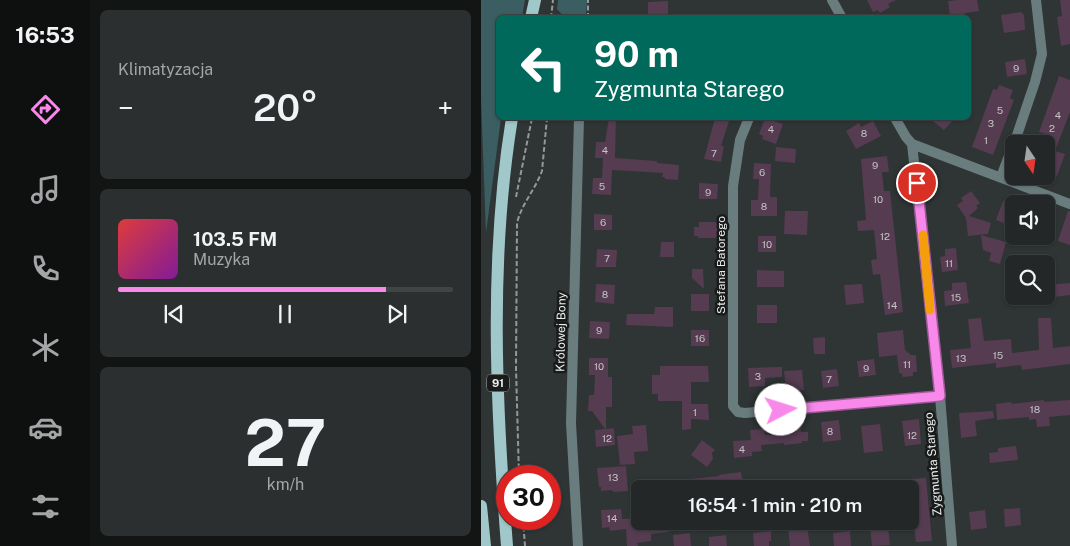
<!DOCTYPE html>
<html lang="pl">
<meta charset="utf-8">
<style>
:root{--surface:#232727;--page:#2b2f2f;--text:#f1f3f6;--muted:#a3a5a7;--line:#404444;--accent:#f888ea}
body{margin:0;font-family:"Public Sans",sans-serif;background:var(--page);color:var(--text);height:100vh;display:flex;flex-direction:column;font-size:19px;white-space:nowrap}
*{box-sizing:border-box;margin:0}
p{font-size:16px;color:var(--muted)}
.icon{flex:none;width:28px;height:28px;fill:none;stroke:currentColor;stroke-width:2;stroke-linecap:round;stroke-linejoin:round}
.map{position:relative;flex:1;overflow:hidden}
.panel{display:flex;flex-direction:column;gap:10px;padding:10px;background:#131515;width:391px}
.panel>*{flex:none}
.guide{position:absolute;left:15px;top:15px;width:475px;height:105px;border-radius:8px;box-shadow:0 1px 4px #0004,0 0 0 1px var(--line);background:#00695c;color:#fff;overflow:hidden}
.needle{width:32px;rotate:167deg}
.controls{position:absolute;left:524px;top:135px;display:grid;gap:10px}
.controls a{display:grid;place-items:center;width:50px;height:50px;border-radius:8px;background:var(--surface);box-shadow:0 1px 4px #0004,0 0 0 1px var(--line);font-size:25px}
.speed{position:absolute;left:15px;top:465px;display:flex;gap:10px;font-size:25px;font-weight:700;text-align:center}
.speed>*{display:grid;place-content:center;width:65px;height:65px;border-radius:50%;background:var(--surface);box-shadow:0 1px 4px #0004,0 0 0 1px var(--line);line-height:1}
.speed .limit{border:8px solid #d22;background:#fff;color:#111}
.pin{position:absolute;display:grid;place-items:center;width:42px;height:42px;color:#fff;margin:-21px;border:2px solid #fff;border-radius:50%;box-shadow:0 1px 5px #0007}
.me{position:absolute;width:55px;margin:-28px;rotate:85deg;stroke-linejoin:round;filter:drop-shadow(0 0 4px #0008)}
.turn{display:flex;align-items:center;gap:18px;height:105px;padding:0 15px;font-size:22px}
.turn .icon{width:65px;height:65px;stroke-width:2.5}
.turn b{display:block;font-size:35px;line-height:42px}
.big{font-size:38px;font-weight:600;line-height:1.1}
.panel .card{flex:1;display:flex;flex-direction:column;justify-content:center;gap:8px;min-width:0;padding:0 18px;border-radius:8px;background:var(--page)}
.panel .dial{align-items:center;gap:0}
.dial b{font-size:65px;line-height:1}
.song{display:flex;align-items:center;gap:15px}
.cover{width:60px;height:60px;border-radius:8px;background:linear-gradient(135deg,hsl(0 70% 55%),hsl(290 70% 35%))}
.played{height:5px;border-radius:2px;background:linear-gradient(90deg,var(--accent) 80%,var(--line) 80%)}
.keys{display:flex;justify-content:space-around;direction:ltr}
.heat{display:flex;justify-content:space-between;align-items:center;font-size:28px;direction:ltr}
.trip{position:absolute;left:150px;top:480px;width:288px;height:50px;border-radius:8px;background:var(--surface);box-shadow:0 1px 4px #0004,0 0 0 1px var(--line);font-weight:600;line-height:50px;text-align:center}
main{display:flex;flex:1;min-height:0}
.menu{display:flex;flex-direction:column;width:90px;justify-content:space-around;align-items:center;background:#0e1010;color:var(--muted)}
.menu .icon{width:35px;height:35px}
.menu .on{color:var(--accent)}
.menu b{font-size:22px;color:var(--text)}
.map>svg:first-child{display:block}
.green{fill:#3a5e61}
.building{fill:#553c51}
.lines{fill:none;stroke-linecap:round;stroke-linejoin:round}
.path{stroke:#949898;stroke-width:2;stroke-dasharray:5 2.5;stroke-linecap:butt}
.street{stroke:#6a7d7e;stroke-width:10}
.primary{stroke:#a0c7c9;stroke-width:12}
.route-casing{stroke:#a15898;stroke-width:12}
.route{stroke:#f888ea;stroke-width:9}
.slow{stroke:#f59e0b;stroke-width:9}
.labels{text-anchor:middle;dominant-baseline:central;stroke-width:5;stroke-linejoin:round;paint-order:stroke}
.number-label{font-size:10px;fill:#c6c2c7}
.shield{fill:#191b1b;stroke:#acafaf;stroke-width:1}
.shield-label{font-size:11px;font-weight:bold;fill:#ebeeee}
.street-label{font-size:12px;fill:#ebeeee;stroke:#191b1b}
</style>
<main>
<nav class="menu">
<b>16:53</b>
<svg class="icon on" aria-label="directions" viewBox="0 0 24 24"><path d="M12 3l9 9-9 9-9-9zM9 14v-3h6M13 9l2 2-2 2"/></svg>
<svg class="icon" aria-label="music" viewBox="0 0 24 24"><path d="M9 18V5l10-2v13"/><circle cx="6" cy="18" r="3"/><circle cx="16" cy="16" r="3"/></svg>
<svg class="icon" aria-label="phone" viewBox="0 0 24 24"><path d="M5 4h4l2 5-3 2q2 4 5 5l2-3 5 2v4C11 20 4 13 5 4z"/></svg>
<svg class="icon" aria-label="climate" viewBox="0 0 24 24"><path d="M12 3v18M4 7l16 10M4 17L20 7"/></svg>
<svg class="icon" aria-label="car" viewBox="0 0 24 24"><path d="M5 17H2v-5l4-1 3-4h7l3 4 3 1v5h-3M9 17h6M6 11h13"/><circle cx="7" cy="17" r="2"/><circle cx="17" cy="17" r="2"/></svg>
<svg class="icon" aria-label="filters" viewBox="0 0 24 24"><path d="M4 7h16M4 17h16"/><circle cx="9" cy="7" r="2"/><circle cx="15" cy="17" r="2"/></svg>
</nav>
<section class="panel">
<div class="card"><p>Klimatyzacja</p>
<div class="heat"><a>−</a><b class="big">20°</b><a>+</a></div>
</div>
<div class="card">
<div class="song"><i class="cover"></i><div><b>103.5 FM</b><p>Muzyka</p></div></div>
<div class="played"></div>
<div class="keys"><svg class="icon" aria-label="previous" viewBox="0 0 24 24"><path d="M18 5L8 12l10 7zM5 5v14"/></svg><svg class="icon" aria-label="pause" viewBox="0 0 24 24"><path d="M8 5v14M16 5v14"/></svg><svg class="icon" aria-label="next" viewBox="0 0 24 24"><path d="M6 5l10 7-10 7zM19 5v14"/></svg></div>
</div>
<div class="card dial"><b>27</b><p>km/h</p></div>
</section>
<div class="map">
<svg width="589" height="546" viewBox="0 0 589 546">
<rect width="100%" height="100%" fill="#2f3434"/>
<!-- green -->
<path class="green" d="M0 0H44L41 17 18 18V118H20L5 233 0 100Z
M77 0H106L105 17H83L76 9Z"/>
<!-- building -->
<path class="building" d="M386 0H415L407 4 409 7 399 13 397 10 392 12Z
M477 0H496L498 11 484 13V18H469L467 1Z
M579 0H589V44L580 46 576 17 581 16Z
M187 1V16L167 18V2Z
M540 12 543 15 544 30 523 33 520 15Z
M544 59 546 74 526 77 524 62Z
M578 76 589 80V112L574 151 584 154 576 176 565 172V134L558 132Z
M518 85 532 90 529 98 533 100 512 155 491 147 512 89 516 90Z
M128 118H135L134 158 176 161V163L198 165 197 180 184 179V177H181L182 173 131 170 130 195 111 194 112 178H121L122 158H114L115 142H124Z
M234 118H249L240 146H243L240 162 223 159Z
M284 118 302 124 295 144 281 139 282 136 278 134Z
M448 118H474L463 130Z
M392 121 400 136 375 149 365 131 378 123 380 127Z
M295 147 315 149 314 163 294 161Z
M406 156 408 172H401L403 191H409L422 312 404 315 399 274 392 275 390 260 396 259 393 230 377 231 376 221 385 220 380 159Z
M273 163 290 164 289 197H296V216H270V200H277L278 179H272Z
M218 183 237 184 236 199H218Z
M490 191 499 203 495 206 497 208 488 216 510 223 507 234 487 236 485 218 476 205 482 201 480 198Z
M522 201 530 204 529 207 532 208V220L530 226 515 220Z
M304 211H327L326 235 303 234Z
M587 211H589V245L577 241Z
M113 214 131 215V230H113Z
M218 222H236V228H242V236H236L235 238H217V236H213V227H218Z
M500 235 525 242 519 264 508 261 510 253 502 250Z
M277 236H295V252H277Z
M180 242H193V257H179Z
M475 248 477 270 461 272 459 257 464 256V249Z
M116 249 136 250 135 267H115Z
M211 269H222L223 289 211 278Z
M276 270 303 271V287H276Z
M485 282 488 303 464 306 463 291 471 290V283Z
M589 283V295L565 298V285Z
M115 284 134 285 133 304 114 302Z
M381 284 383 303 365 305 363 285Z
M210 294H228V311H210Z
M276 305H296V323H276Z
M174 307H192V327L145 325 146 314H173Z
M500 318 503 341 530 339 531 353 558 350 557 318H570L572 348 589 346V364L541 370 540 365 515 368V363L471 368 469 350 490 348 487 319Z
M109 321 129 322 128 339 108 338Z
M210 330H228V346H210Z
M422 330 424 350 430 355H435L436 372H432V376L422 377 420 373H418L416 355 398 357 396 333Z
M344 337V354H333L332 338Z
M108 358H127V377H131V407H125V429L133 428 134 445 115 447 114 430 124 429 111 411H107L108 395H113L114 375H108Z
M393 359 395 375 378 377 376 361Z
M179 366H227L228 382H210V404H227L228 420 210 419V429L201 430V401H177V394H171V375H179Z
M301 367V377L284 378V386L268 387 267 368Z
M356 369 358 386 342 388 340 371Z
M321 370 323 390 305 392 303 371Z
M563 400V402L589 400V415L568 417 569 426 556 427 555 419 548 420V417L516 420 515 404 530 402 531 404Z
M512 411 513 418 494 421 496 436 480 438 478 413Z
M438 419 440 444 424 446 421 421Z
M358 420 360 440 342 442 340 422Z
M319 424 320 432H327V441H321V443L303 445V443L280 445 281 451 271 452V456L253 458 252 441 270 440 269 430 283 429 284 435 302 434 301 425Z
M399 424 402 451 383 453 380 426Z
M165 425 167 451 153 452 154 464 139 465 136 436 152 434 151 426Z
M221 440 234 450 231 453 232 459 226 467 210 455Z
M535 446 537 460 509 463 508 453 517 452V448Z
M145 466 147 491 132 492 131 490 120 491V487H118L116 468Z
M260 472 262 487 245 489V486L233 489H200L199 480 239 476 237 475Z
M445 478 451 541 435 542 431 510H429V500H431L429 479Z
M539 508 540 525 524 527 523 509Z
M140 509 141 519 159 518V521H187L188 532 170 534V541L156 543 157 546H146L145 529 129 531 128 527 121 528 120 510Z
M504 510 506 528 490 530 488 512Z
M326 526 329 546H309L307 528Z
M407 526 409 545 391 546 389 527Z
M290 531V541H288V546H273L272 533Z
M369 531 370 546H353L352 533Z
M209 533 210 546H193L192 535Z
M245 535 246 546H228V537Z"/>
<g class="lines">
<!-- path -->
<path class="path" d="M70 18 72 0
M107 18V0
M35 197 51 118
M38 476 35 369 36 223C41 203 54 190 61 171L66 118
M42 519 44 546"/>
<!-- street -->
<path class="street" d="M351 0 361 18
M268 118 259 140 252 186V406L257 412 264 413 459 396
M414 118 425 137 431 144 459 396 471 546
M431 144 589 204
M533 144 554 82 561 54 555 0
M520 177 532 145
M97 546 90 423 98 118"/>
<!-- primary -->
<path class="primary" d="M50 18 54 0
M0 506 4 546
M26 546C15 404 8 259 31 118"/>
</g>
<g class="lines">
<defs>
<path id="route" d="M300 410 459 396 436 183"/>
</defs>
<!-- route casing -->
<use href="#route" class="route-casing"/>
<!-- route -->
<use href="#route" class="route"/>
<!-- slow -->
<path class="slow" d="M442 235 449 310"/>
</g>
<g class="labels">
<!-- number labels -->
<g class="number-label">
<text x="535" y="68">9</text>
<text x="519" y="110">5</text>
<text x="577" y="115">4</text>
<text x="510" y="123">3</text>
<text x="571" y="128">2</text>
<text x="290" y="129">4</text>
<text x="383" y="133">8</text>
<text x="505" y="140">1</text>
<text x="124" y="150">4</text>
<text x="233" y="153">7</text>
<text x="394" y="165">9</text>
<text x="281" y="172">6</text>
<text x="121" y="186">5</text>
<text x="227" y="192">9</text>
<text x="397" y="199">10</text>
<text x="283" y="206">8</text>
<text x="122" y="222">6</text>
<text x="404" y="236">12</text>
<text x="286" y="244">10</text>
<text x="126" y="258">7</text>
<text x="468" y="263">11</text>
<text x="124" y="294">8</text>
<text x="475" y="297">15</text>
<text x="411" y="305">14</text>
<text x="118" y="330">9</text>
<text x="219" y="338">16</text>
<text x="517" y="355">15</text>
<text x="480" y="358">13</text>
<text x="426" y="364">11</text>
<text x="118" y="366">10</text>
<text x="385" y="368">9</text>
<text x="277" y="376">3</text>
<text x="348" y="379">7</text>
<text x="554" y="409">18</text>
<text x="214" y="412">1</text>
<text x="349" y="431">8</text>
<text x="431" y="435">12</text>
<text x="126" y="438">12</text>
<text x="261" y="449">4</text>
<text x="132" y="477">13</text>
<text x="131" y="518">14</text>
</g>
<!-- shield labels -->
<rect class="shield" x="6" y="374.5" width="22" height="17" rx="4"/>
<g class="shield-label">
<text x="17" y="383">91</text>
</g>
<!-- street labels -->
<g class="street-label">
<text transform="translate(240 265) rotate(-90)">Stefana Batorego</text>
<text transform="translate(80 332) rotate(-89)">Królowej Bony</text>
<text transform="translate(452 464) rotate(-95)">Zygmunta Starego</text>
</g>
</g>
</svg>
<div class="controls">
<a><svg class="needle" viewBox="-14 -14 28 28"><path d="M0-13l5 13h-10z" fill="#e53935"/><path d="M0 13l5-13h-10z" fill="#a3a5a7"/></svg></a>
<a><svg class="icon" aria-label="sound" viewBox="0 0 24 24"><path d="M4 9h4l5-4v14l-5-4H4zM17 9q2 3 0 6"/></svg></a>
<a><svg class="icon" aria-label="search" viewBox="0 0 24 24"><circle cx="10" cy="10" r="6"/><path d="M15 15l6 6"/></svg></a>
</div>
<div class="speed"><div class="limit">30</div></div>
<div class="pin" style="left:436px;top:183px;background:#d93025"><svg class="icon" aria-label="arrive" viewBox="0 0 24 24"><path d="M6 21V4h12l-3 4 3 4H6"/></svg></div>
<svg class="me" style="left:300px;top:410px" viewBox="-20 -20 40 40"><circle r="19" fill="#fff"/><path d="M0-13L10 11 0 6-10 11z" fill="#f888ea"/></svg>
<div class="trip">16:54 · 1 min · 210 m</div>
<div class="guide">
<div class="turn"><svg class="icon" aria-label="left" viewBox="0 0 24 24"><path d="M17 20v-9H6M10 6l-5 5 5 5"/></svg><div><b>90 m</b>Zygmunta Starego</div></div>
</div>
</div>
</main>
